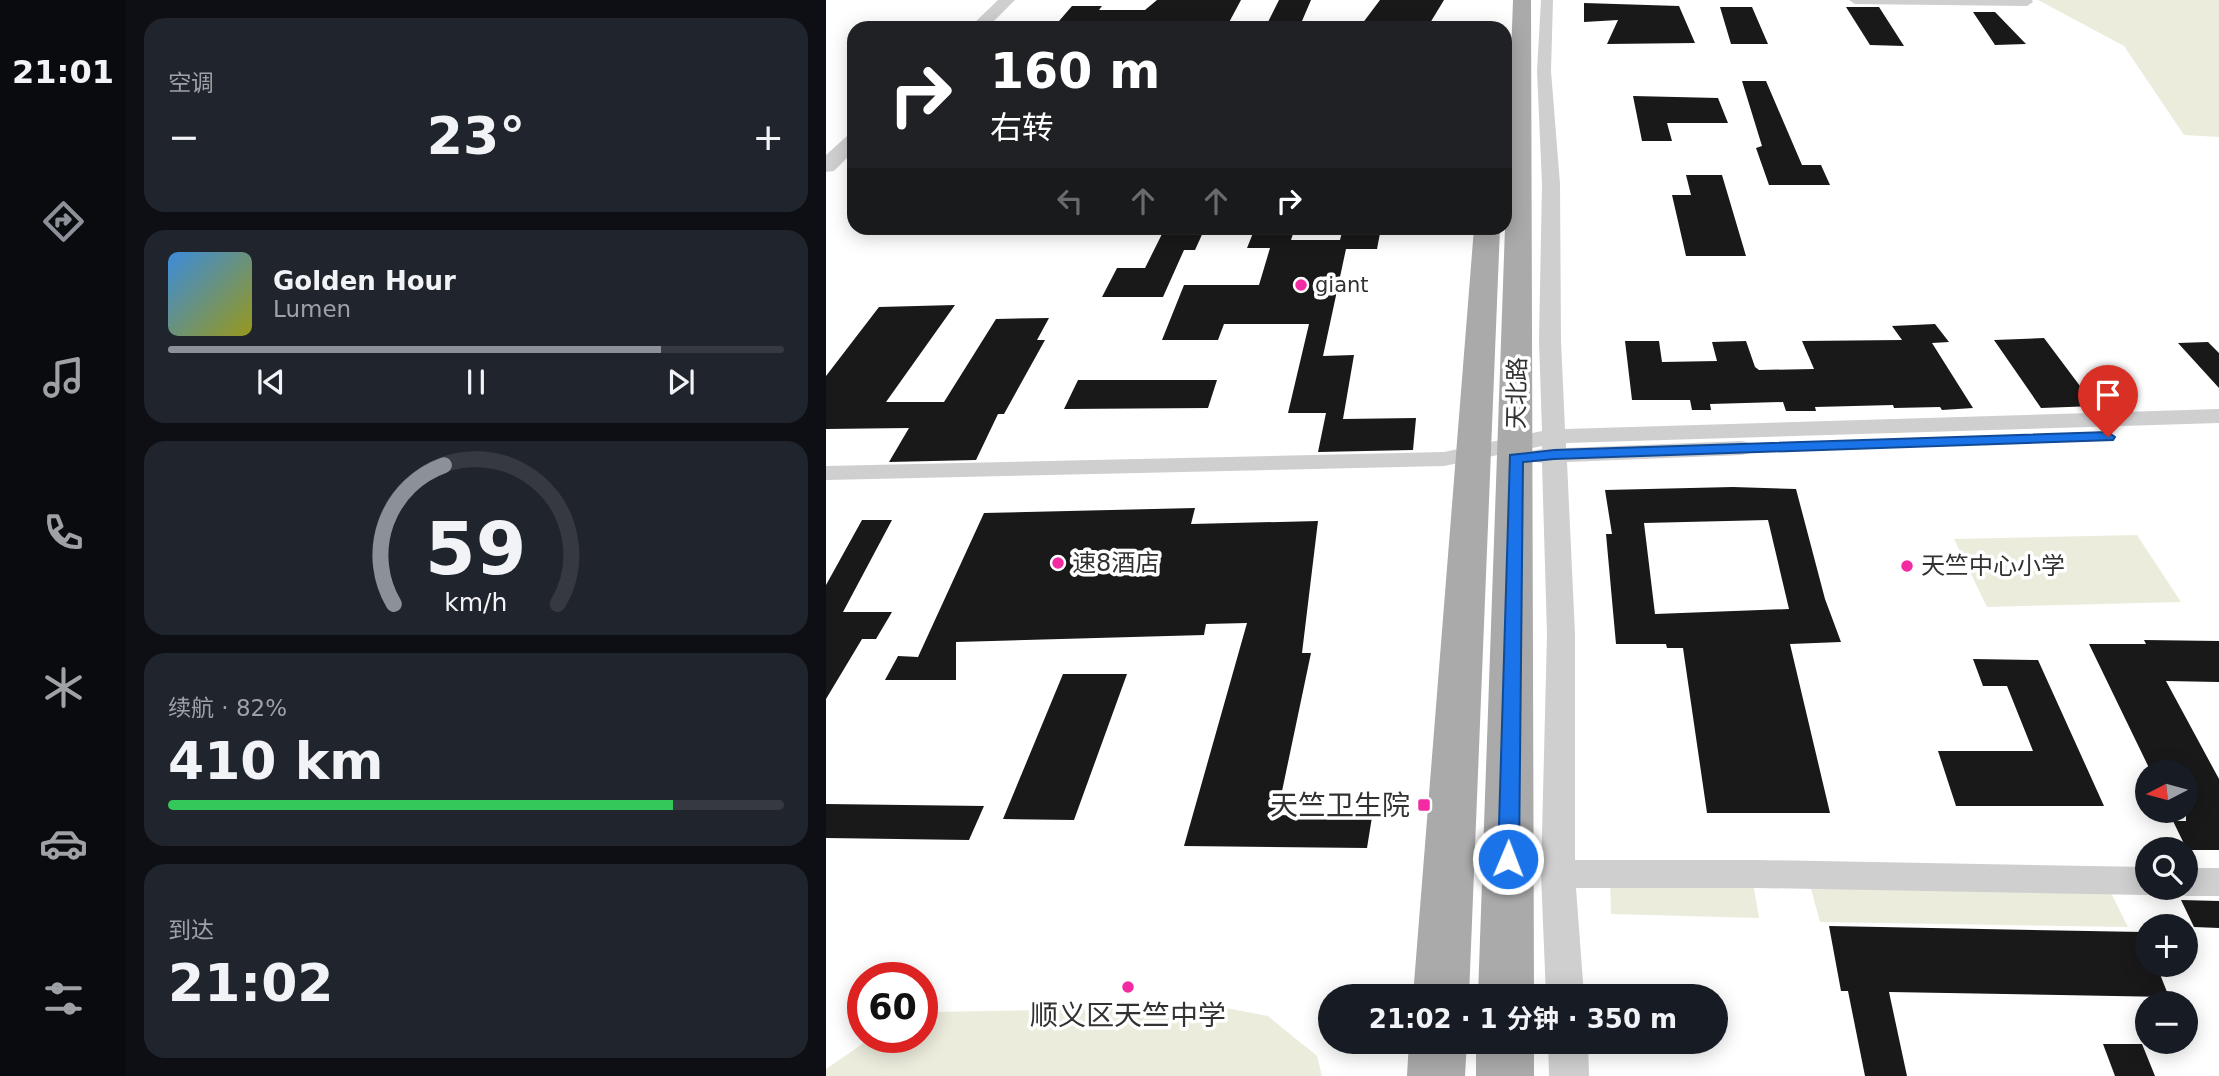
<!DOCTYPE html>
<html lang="zh">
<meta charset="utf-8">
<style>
:root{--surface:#171b24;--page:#20242c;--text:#f1f3f6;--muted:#9ea1a6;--line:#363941;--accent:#8c9099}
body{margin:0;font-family:"DejaVu Sans","Noto Sans SC",sans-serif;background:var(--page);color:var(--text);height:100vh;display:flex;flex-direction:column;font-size:26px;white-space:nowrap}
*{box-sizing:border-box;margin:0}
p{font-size:23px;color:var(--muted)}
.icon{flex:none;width:38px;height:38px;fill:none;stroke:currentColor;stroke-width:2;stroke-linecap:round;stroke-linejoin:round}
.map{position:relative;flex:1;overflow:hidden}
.side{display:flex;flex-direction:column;gap:18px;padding:18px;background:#0d0f14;width:700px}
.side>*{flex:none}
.guide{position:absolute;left:21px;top:21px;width:665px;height:214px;border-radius:21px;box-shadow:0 4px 18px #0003;background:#202124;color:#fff;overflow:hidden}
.needle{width:46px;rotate:264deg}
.controls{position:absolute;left:1309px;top:760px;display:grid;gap:14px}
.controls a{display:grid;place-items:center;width:63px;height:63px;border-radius:50%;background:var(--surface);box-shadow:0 4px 18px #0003;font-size:35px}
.speed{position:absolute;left:21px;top:962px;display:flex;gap:14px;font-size:35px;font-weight:700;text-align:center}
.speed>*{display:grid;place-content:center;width:91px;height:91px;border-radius:50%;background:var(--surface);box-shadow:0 4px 18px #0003;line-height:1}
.speed .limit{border:10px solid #d22;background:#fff;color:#111}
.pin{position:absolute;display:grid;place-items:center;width:60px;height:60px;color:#fff;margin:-72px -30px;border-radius:50% 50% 50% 0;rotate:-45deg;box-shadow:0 0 7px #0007}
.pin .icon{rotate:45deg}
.me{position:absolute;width:77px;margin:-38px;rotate:1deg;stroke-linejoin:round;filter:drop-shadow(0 0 5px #0008)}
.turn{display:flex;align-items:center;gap:24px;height:147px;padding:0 28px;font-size:32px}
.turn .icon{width:91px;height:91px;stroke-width:2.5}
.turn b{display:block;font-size:49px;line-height:60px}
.lanes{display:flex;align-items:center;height:66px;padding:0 28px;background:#0003;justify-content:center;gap:35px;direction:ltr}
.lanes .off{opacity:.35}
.big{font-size:52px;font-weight:700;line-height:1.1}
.side .card{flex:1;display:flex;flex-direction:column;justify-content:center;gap:10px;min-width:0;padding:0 24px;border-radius:21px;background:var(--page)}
.side .dial{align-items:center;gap:0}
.dial svg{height:182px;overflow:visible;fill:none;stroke:var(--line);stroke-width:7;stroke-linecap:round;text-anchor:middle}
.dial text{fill:var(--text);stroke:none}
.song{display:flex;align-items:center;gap:21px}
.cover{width:84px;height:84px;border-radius:10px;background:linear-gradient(135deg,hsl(210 70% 55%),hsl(60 70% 35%))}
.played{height:7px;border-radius:4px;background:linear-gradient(90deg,var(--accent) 80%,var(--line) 80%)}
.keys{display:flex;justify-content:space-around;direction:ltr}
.heat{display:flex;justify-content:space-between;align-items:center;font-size:38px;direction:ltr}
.charge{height:10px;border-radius:5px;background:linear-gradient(90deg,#34c759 82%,var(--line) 0)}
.trip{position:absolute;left:492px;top:984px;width:410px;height:70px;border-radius:35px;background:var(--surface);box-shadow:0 4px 18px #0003;font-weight:700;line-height:70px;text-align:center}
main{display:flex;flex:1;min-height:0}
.tabs{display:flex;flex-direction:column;width:126px;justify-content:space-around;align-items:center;background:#090b0e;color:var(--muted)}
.tabs .icon{width:49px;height:49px}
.tabs .current{color:var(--accent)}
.tabs b{font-size:32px;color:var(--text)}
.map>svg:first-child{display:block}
.green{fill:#ececdd}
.building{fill:#191919;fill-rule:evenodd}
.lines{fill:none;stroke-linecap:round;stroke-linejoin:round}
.minor{fill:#cfcfcf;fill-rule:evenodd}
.tertiary{fill:#cfcfcf;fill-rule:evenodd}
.primary{fill:#aaa;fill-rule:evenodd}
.route{fill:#1a73e8;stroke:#114b97;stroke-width:2}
.poi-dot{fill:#f22ba2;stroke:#fff;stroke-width:2.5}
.labels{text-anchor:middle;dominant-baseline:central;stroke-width:7;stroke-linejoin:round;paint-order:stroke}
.far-poi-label{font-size:21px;fill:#323232;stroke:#fff;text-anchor:start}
.street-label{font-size:24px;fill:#323232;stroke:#fff}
.poi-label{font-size:24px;fill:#323232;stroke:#fff;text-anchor:start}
.near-poi-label{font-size:28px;fill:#323232;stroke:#fff;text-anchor:end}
</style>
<main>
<nav class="tabs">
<b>21:01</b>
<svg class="icon current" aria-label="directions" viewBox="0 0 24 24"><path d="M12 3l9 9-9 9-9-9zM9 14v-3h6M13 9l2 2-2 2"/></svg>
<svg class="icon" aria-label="music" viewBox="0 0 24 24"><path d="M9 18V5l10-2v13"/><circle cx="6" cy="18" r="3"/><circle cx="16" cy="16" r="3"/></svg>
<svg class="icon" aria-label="phone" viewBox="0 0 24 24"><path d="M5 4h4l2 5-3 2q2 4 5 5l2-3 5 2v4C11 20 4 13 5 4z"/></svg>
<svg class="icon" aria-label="climate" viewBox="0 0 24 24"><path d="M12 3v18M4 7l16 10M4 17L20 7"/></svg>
<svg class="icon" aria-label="car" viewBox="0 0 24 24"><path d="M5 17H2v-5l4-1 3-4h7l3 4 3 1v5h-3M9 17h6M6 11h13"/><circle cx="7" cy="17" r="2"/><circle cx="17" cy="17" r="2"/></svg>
<svg class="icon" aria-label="filters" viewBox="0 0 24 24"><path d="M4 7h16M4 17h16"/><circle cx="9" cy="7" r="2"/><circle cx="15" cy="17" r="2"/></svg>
</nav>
<section class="side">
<div class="card"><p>空调</p>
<div class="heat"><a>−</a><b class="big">23°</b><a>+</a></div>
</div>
<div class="card">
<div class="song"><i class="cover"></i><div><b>Golden Hour</b><p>Lumen</p></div></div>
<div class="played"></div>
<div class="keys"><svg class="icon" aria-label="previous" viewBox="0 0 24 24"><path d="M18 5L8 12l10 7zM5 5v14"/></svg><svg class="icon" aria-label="pause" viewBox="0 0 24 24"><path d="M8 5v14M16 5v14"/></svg><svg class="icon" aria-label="next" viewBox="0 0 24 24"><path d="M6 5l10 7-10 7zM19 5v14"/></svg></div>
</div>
<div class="card dial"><svg viewBox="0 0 100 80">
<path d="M14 69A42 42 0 1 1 86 69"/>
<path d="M14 69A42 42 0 0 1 36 8" stroke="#8c9099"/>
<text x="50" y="56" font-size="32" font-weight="700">59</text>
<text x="50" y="72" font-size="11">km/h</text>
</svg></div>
<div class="card"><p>续航 · 82%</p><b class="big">410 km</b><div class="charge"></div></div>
<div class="card"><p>到达</p><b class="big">21:02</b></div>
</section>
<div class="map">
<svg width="1393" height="1076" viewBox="0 0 1393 1076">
<rect width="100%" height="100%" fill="#fff"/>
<!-- green -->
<path class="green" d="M1212 0H1393V137L1358 135 1298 46Z
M1311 535 1355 602 1161 607 1128 539Z
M784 880 927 883 933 918 785 914Z
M1282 887 1302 927 994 922 985 889Z
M395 1007 442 1016 491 1056 496 1076H0V1069L45 1038H96V1015L104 1012Z"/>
<!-- building -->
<path class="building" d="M331 0H415L400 28H227L246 6H276L273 10H319Z
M453 0H485L473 28H439Z
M554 0H618L601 28H533Z
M758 3 853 6 869 43 781 44 792 20 758 22Z
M894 7H926L942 44H905Z
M1020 7H1053L1078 46 1044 45Z
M1147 12H1169L1200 44 1169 45Z
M916 81H940L976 165H995L1004 185H943L930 148 936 146Z
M807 96 892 98 902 123H841L846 141H816Z
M860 175H896L920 256H860L846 195H865Z
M339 228H379L369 250H358L337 297H276L291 268H319Z
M429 228H469L465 240H514L517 228H555L551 249H520L497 356 528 355 517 419 590 418 587 450 492 452 500 413H462L483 324H398L392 340H336L358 285H433L444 248H421Z
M129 305 60 402H118L170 319 223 318 211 340H219L178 414H172L150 460 63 462 83 428 0 429V376L53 307Z
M1109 324 1123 342 1106 343 1147 408 1116 410 1114 407 1068 408 1067 405 989 407 990 411H960L957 402 884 404 885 410H866L864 400H806L799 341H833L836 362 891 361 886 342 920 341 929 367 933 370 988 369 976 341 1076 340 1066 326Z
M1218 338 1269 406 1215 408 1168 340Z
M1382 342 1393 353V388L1352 343Z
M252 380H391L382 408 238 409Z
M907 487 970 489 999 599 1015 642 964 644 1004 813H881L857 648H841L840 644H790L780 534H786L779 490ZM942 520 963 609 829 614 818 523Z
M369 508 365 524 492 521 476 653H485L451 815 546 817 541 848 358 846 421 623 380 624 378 635 130 642V680H59L72 656 92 657 158 513Z
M36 520H66L17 612H66L50 639H36L0 699V585Z
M1318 640 1393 641V682L1340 681 1393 779V850H1361L1347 821H1360V772H1325L1263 644H1320Z
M1147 659 1212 660 1278 806H1130L1112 751H1207L1181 686H1157Z
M237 674H301L248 820 177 819Z
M0 804 158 806 143 840 0 838Z
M1355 900 1393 901V928L1368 927Z
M1003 926 1317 932 1321 943V964H1330L1343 997 1063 992 1081 1076H1039L1022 991H1015Z
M1277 1044H1316L1329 1076H1289Z"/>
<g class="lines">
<!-- minor -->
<path class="minor" d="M715 0H727L725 71 734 184 735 341 739 429 1393 409V423L740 443V448L916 441 924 443 928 448 924 453 916 455 741 462 749 634V860H932L1321 867V887H1335L1333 891 1321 895 932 888H750L758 996H720L715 874 721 634 716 463 704 461 701 456 704 451 716 449V446L618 466 0 480V466L618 452 716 431 713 341 716 184 711 71Z
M1023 0H1206L1207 2 1201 6 1029 4Z
M1360 868H1393V896H1360L1348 892 1345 887H1360Z
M722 1041H762L763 1076H723Z"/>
<!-- tertiary -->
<path class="tertiary" d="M172 0H189L161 28H143Z
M28 134V151L8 171 0 172V155L21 136Z"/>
<!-- primary -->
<path class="primary" d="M687 0H705L708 996H652Z
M648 228H674L643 996H587Z
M583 1041H641L639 1076H581Z
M650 1041H708V1076H650Z"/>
</g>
<!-- route -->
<path class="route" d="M1282 432 1289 437 1287 440 728 459 697 462 693 859 690 864 682 867 675 864 672 859 684 455 728 450Z"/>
<!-- markers -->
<g class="poi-dot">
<circle cx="475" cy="285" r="7"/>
<circle cx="232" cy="563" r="7"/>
<circle cx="1081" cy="566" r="7"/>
<rect x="591" y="798" width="14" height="14" rx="3.5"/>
<circle cx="302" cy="987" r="7"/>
</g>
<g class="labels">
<!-- far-poi labels -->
<g class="far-poi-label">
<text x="489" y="285">giant</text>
</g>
<!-- street labels -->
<g class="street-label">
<text transform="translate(691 393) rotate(-89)">天北路</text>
</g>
<!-- poi labels -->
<g class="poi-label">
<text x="246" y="563">速8酒店</text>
<text x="1095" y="566">天竺中心小学</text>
</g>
<!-- near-poi labels -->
<g class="near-poi-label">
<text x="584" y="805">天竺卫生院</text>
<text x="302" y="1015" text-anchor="middle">顺义区天竺中学</text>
</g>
</g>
</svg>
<div class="controls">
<a><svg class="needle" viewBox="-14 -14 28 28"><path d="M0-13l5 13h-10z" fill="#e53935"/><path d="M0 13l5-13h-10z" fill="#9ea1a6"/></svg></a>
<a><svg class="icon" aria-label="search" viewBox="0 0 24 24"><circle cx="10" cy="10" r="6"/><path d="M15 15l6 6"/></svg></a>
<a>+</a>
<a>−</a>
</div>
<div class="speed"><div class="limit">60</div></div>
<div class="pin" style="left:1282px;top:437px;background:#d93025"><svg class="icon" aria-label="arrive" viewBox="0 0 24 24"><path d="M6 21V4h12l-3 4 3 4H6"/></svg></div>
<svg class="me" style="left:682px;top:859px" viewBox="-20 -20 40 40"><circle r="17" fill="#1a73e8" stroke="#fff" stroke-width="3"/><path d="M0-11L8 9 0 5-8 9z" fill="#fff"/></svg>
<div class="trip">21:02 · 1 分钟 · 350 m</div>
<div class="guide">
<div class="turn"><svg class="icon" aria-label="right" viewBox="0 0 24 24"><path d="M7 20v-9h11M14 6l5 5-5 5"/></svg><div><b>160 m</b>右转</div></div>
<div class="lanes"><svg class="icon off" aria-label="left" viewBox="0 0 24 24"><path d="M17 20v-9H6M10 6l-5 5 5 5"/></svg><svg class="icon off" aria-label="ahead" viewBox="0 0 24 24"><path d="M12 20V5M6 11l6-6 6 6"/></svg><svg class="icon off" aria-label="ahead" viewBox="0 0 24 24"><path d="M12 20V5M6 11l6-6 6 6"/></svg><svg class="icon" aria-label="right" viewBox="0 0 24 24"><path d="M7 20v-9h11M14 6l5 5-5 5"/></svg></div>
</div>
</div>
</main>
